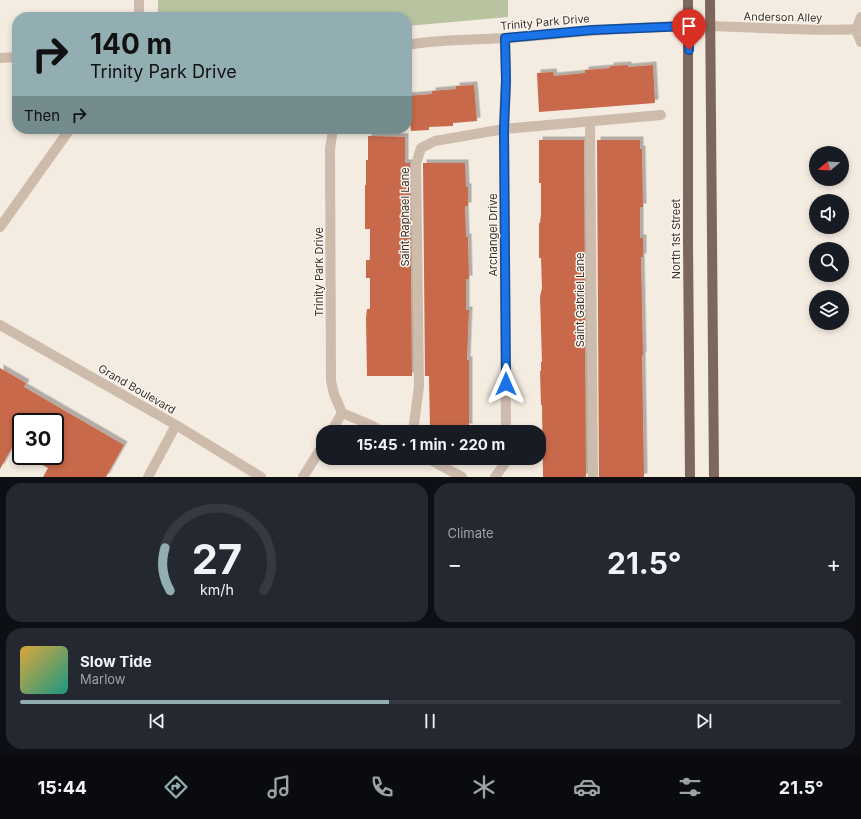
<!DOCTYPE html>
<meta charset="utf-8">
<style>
:root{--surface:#171b24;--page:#242831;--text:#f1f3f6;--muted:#9ea1a6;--line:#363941;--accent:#92aeb2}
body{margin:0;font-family:Inter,sans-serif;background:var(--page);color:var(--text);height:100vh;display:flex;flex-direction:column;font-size:15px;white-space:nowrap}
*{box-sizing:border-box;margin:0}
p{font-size:13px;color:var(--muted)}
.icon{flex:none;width:22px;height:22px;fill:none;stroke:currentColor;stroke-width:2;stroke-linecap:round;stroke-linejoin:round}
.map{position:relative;height:477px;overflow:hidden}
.side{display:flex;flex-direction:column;gap:6px;padding:6px;background:#0d0f14;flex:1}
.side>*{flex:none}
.banner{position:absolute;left:12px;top:12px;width:400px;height:122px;border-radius:16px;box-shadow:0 2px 6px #0003;background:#92aeb2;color:#111;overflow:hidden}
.needle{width:26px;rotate:252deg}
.controls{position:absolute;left:809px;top:146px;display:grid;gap:8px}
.controls a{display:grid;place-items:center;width:40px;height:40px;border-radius:50%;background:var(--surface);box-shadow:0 2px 6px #0003;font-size:20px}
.speed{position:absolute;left:12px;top:413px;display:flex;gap:8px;font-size:20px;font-weight:700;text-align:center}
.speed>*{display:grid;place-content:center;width:52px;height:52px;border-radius:50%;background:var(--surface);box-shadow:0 2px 6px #0003;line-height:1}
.speed .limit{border:2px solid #111;border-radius:6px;background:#fff;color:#111}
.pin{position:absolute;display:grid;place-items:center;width:34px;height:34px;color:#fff;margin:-41px -17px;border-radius:50% 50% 50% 0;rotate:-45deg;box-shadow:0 0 4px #0007}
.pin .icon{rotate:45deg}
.me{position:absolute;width:44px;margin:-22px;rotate:0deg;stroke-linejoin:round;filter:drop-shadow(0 0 3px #0008)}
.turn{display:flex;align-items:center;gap:14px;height:84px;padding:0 12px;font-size:18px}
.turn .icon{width:52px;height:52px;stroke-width:2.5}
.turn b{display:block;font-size:28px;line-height:34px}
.then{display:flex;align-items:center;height:38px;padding:0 12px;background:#0003;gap:8px;font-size:15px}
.big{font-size:30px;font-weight:700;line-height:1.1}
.side .tile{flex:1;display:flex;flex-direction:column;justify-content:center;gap:6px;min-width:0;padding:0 14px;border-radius:16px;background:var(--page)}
.side .dial{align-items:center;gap:0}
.dial svg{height:104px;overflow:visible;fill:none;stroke:var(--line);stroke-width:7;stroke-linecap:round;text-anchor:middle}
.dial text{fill:var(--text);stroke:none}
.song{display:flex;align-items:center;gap:12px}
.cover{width:48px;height:48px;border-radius:6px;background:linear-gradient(135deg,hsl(40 70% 55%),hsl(170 70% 35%))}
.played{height:4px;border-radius:2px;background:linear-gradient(90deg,var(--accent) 45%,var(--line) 45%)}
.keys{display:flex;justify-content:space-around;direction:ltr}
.heat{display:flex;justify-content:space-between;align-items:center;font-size:22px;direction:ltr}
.side .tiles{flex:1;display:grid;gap:6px;grid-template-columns:1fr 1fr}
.tile:last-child{grid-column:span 2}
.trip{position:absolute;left:316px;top:425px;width:230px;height:40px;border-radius:16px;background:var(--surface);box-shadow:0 2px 6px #0003;font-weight:700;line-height:40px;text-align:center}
.menu{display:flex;height:64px;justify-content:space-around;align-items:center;background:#090b0e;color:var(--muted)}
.menu .icon{width:28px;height:28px}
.menu .active{color:var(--accent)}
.menu b{font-size:18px;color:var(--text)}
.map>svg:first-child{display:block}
.green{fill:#b8c4a0}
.building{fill:#c8694b;filter:url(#shadow)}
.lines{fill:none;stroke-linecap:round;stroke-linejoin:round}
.minor{stroke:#cdbbac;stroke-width:10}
.major{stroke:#7d675c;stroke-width:10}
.route-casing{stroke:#114b97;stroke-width:10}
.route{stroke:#1a73e8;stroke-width:7}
.labels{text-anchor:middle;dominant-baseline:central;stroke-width:3;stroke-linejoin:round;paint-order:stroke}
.street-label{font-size:11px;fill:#3b302b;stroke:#fbf5ee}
</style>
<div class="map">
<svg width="861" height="477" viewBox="0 0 861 477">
<defs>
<filter id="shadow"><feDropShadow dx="3.5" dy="-3.5" stdDeviation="0" flood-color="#0004"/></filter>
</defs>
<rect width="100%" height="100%" fill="#f4ebe1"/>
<!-- green -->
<path class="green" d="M158 0H508V17L407 26V17H158Z"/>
<!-- building -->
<path class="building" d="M628 65V67L653 65 655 103 539 112 537 73 553 72 554 76 585 73V70L610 68V66Z
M474 85 477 121 453 123V126L429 127V130L411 131 407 96 432 94V91L456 89V86Z
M368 136 405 137V163H410L412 376H367L366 318 367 309H370V278H366V260H370V229H365V185H366V160H368Z
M539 140H584L586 477H543L542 405H541L540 371H541V362H542L540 297 542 288 541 258H539V223H540L541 214V183H539Z
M597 140H640V149H642L643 207H640V238H643V257H641L643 355H642L644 477H599Z
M423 163H465L466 187H468V206H465L466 237H468L469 279H466V310H469L467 360H469V427H430L429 376H425Z
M0 368 26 383 24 387 124 445 106 477H43L48 468 26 456H55V422H21V431L0 469Z"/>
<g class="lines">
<!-- minor -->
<path class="minor" d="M139 17V0
M861 17 856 30 861 42
M505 38 506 80 504 129 506 432
M407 45C440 39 473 40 507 38 574 33 642 25 709 26 760 27 811 32 861 29
M0 58 17 57
M590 122 593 477
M0 227 70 129
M0 325 176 425 261 477
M342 413 371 425 382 432
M331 432 342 413 334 394 331 381 330 149 333 129
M413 432 419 386 416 164 421 148 435 141 504 129 661 115
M427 458 462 477
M148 477 176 425
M303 477 323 445
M495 477 506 462V458"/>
<!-- major -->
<path class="major" d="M688 0V242L690 477
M710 0 714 477"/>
</g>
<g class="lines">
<defs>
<path id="route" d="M506 384 504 129 506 80 505 38 592 30 688 26 689 50"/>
</defs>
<!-- route casing -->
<use href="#route" class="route-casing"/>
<!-- route -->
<use href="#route" class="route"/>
</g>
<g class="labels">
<!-- street labels -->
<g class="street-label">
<text transform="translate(783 17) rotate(1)">Anderson Alley</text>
<text transform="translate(545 22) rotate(-5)">Trinity Park Drive</text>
<text transform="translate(405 217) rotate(-90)">Saint Raphael Lane</text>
<text transform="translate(493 235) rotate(-90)">Archangel Drive</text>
<text transform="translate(676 239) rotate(-90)">North 1st Street</text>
<text transform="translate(319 272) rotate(-90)">Trinity Park Drive</text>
<text transform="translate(580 300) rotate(-90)">Saint Gabriel Lane</text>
<text transform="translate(137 389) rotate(30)">Grand Boulevard</text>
</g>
</g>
</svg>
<div class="controls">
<a><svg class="needle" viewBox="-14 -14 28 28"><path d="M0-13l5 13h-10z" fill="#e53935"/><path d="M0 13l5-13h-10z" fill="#9ea1a6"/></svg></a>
<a><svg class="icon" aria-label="sound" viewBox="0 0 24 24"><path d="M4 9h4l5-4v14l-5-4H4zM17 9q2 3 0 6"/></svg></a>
<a><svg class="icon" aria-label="search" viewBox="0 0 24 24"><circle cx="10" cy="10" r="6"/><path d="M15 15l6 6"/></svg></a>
<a><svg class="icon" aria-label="layers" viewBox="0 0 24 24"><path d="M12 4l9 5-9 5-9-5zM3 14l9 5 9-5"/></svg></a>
</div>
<div class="speed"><div class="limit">30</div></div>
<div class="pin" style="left:689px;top:50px;background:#d93025"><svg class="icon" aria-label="arrive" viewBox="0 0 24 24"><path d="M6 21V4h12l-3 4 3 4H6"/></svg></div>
<svg class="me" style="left:506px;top:384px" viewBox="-20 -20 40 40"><path d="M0-17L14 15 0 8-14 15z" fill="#1a73e8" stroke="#fff" stroke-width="4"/></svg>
<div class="trip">15:45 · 1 min · 220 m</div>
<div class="banner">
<div class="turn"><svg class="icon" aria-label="right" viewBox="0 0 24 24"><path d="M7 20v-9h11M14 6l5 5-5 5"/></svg><div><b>140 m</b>Trinity Park Drive</div></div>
<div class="then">Then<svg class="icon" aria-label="right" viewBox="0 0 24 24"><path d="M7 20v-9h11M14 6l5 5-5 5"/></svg></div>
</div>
</div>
<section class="side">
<div class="tiles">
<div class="tile dial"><svg viewBox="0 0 100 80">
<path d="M14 69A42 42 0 1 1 86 69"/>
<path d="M14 69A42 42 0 0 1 10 36" stroke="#92aeb2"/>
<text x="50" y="56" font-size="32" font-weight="700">27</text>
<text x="50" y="72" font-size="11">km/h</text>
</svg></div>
<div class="tile"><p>Climate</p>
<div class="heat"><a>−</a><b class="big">21.5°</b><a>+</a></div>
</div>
<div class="tile">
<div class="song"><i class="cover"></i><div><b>Slow Tide</b><p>Marlow</p></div></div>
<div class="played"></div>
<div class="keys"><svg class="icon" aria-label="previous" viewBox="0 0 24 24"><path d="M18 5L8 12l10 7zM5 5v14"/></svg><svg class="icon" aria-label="pause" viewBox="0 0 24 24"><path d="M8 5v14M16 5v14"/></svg><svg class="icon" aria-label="next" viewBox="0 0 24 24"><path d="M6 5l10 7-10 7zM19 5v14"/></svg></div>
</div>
</div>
</section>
<nav class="menu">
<b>15:44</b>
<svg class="icon active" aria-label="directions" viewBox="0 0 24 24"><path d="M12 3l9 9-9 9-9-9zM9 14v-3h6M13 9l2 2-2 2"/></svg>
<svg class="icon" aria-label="music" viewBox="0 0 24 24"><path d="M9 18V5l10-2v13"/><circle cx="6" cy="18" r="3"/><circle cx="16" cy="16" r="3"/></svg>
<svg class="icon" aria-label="phone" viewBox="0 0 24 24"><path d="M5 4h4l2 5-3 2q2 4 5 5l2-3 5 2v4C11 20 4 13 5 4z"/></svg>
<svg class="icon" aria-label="climate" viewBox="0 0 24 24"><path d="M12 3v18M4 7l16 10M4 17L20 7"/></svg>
<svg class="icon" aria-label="car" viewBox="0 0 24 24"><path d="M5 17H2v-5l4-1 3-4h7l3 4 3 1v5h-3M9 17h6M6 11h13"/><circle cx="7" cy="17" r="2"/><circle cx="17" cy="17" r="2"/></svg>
<svg class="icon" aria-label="filters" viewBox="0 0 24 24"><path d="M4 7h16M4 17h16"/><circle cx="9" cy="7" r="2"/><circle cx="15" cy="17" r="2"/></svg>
<b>21.5°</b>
</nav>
